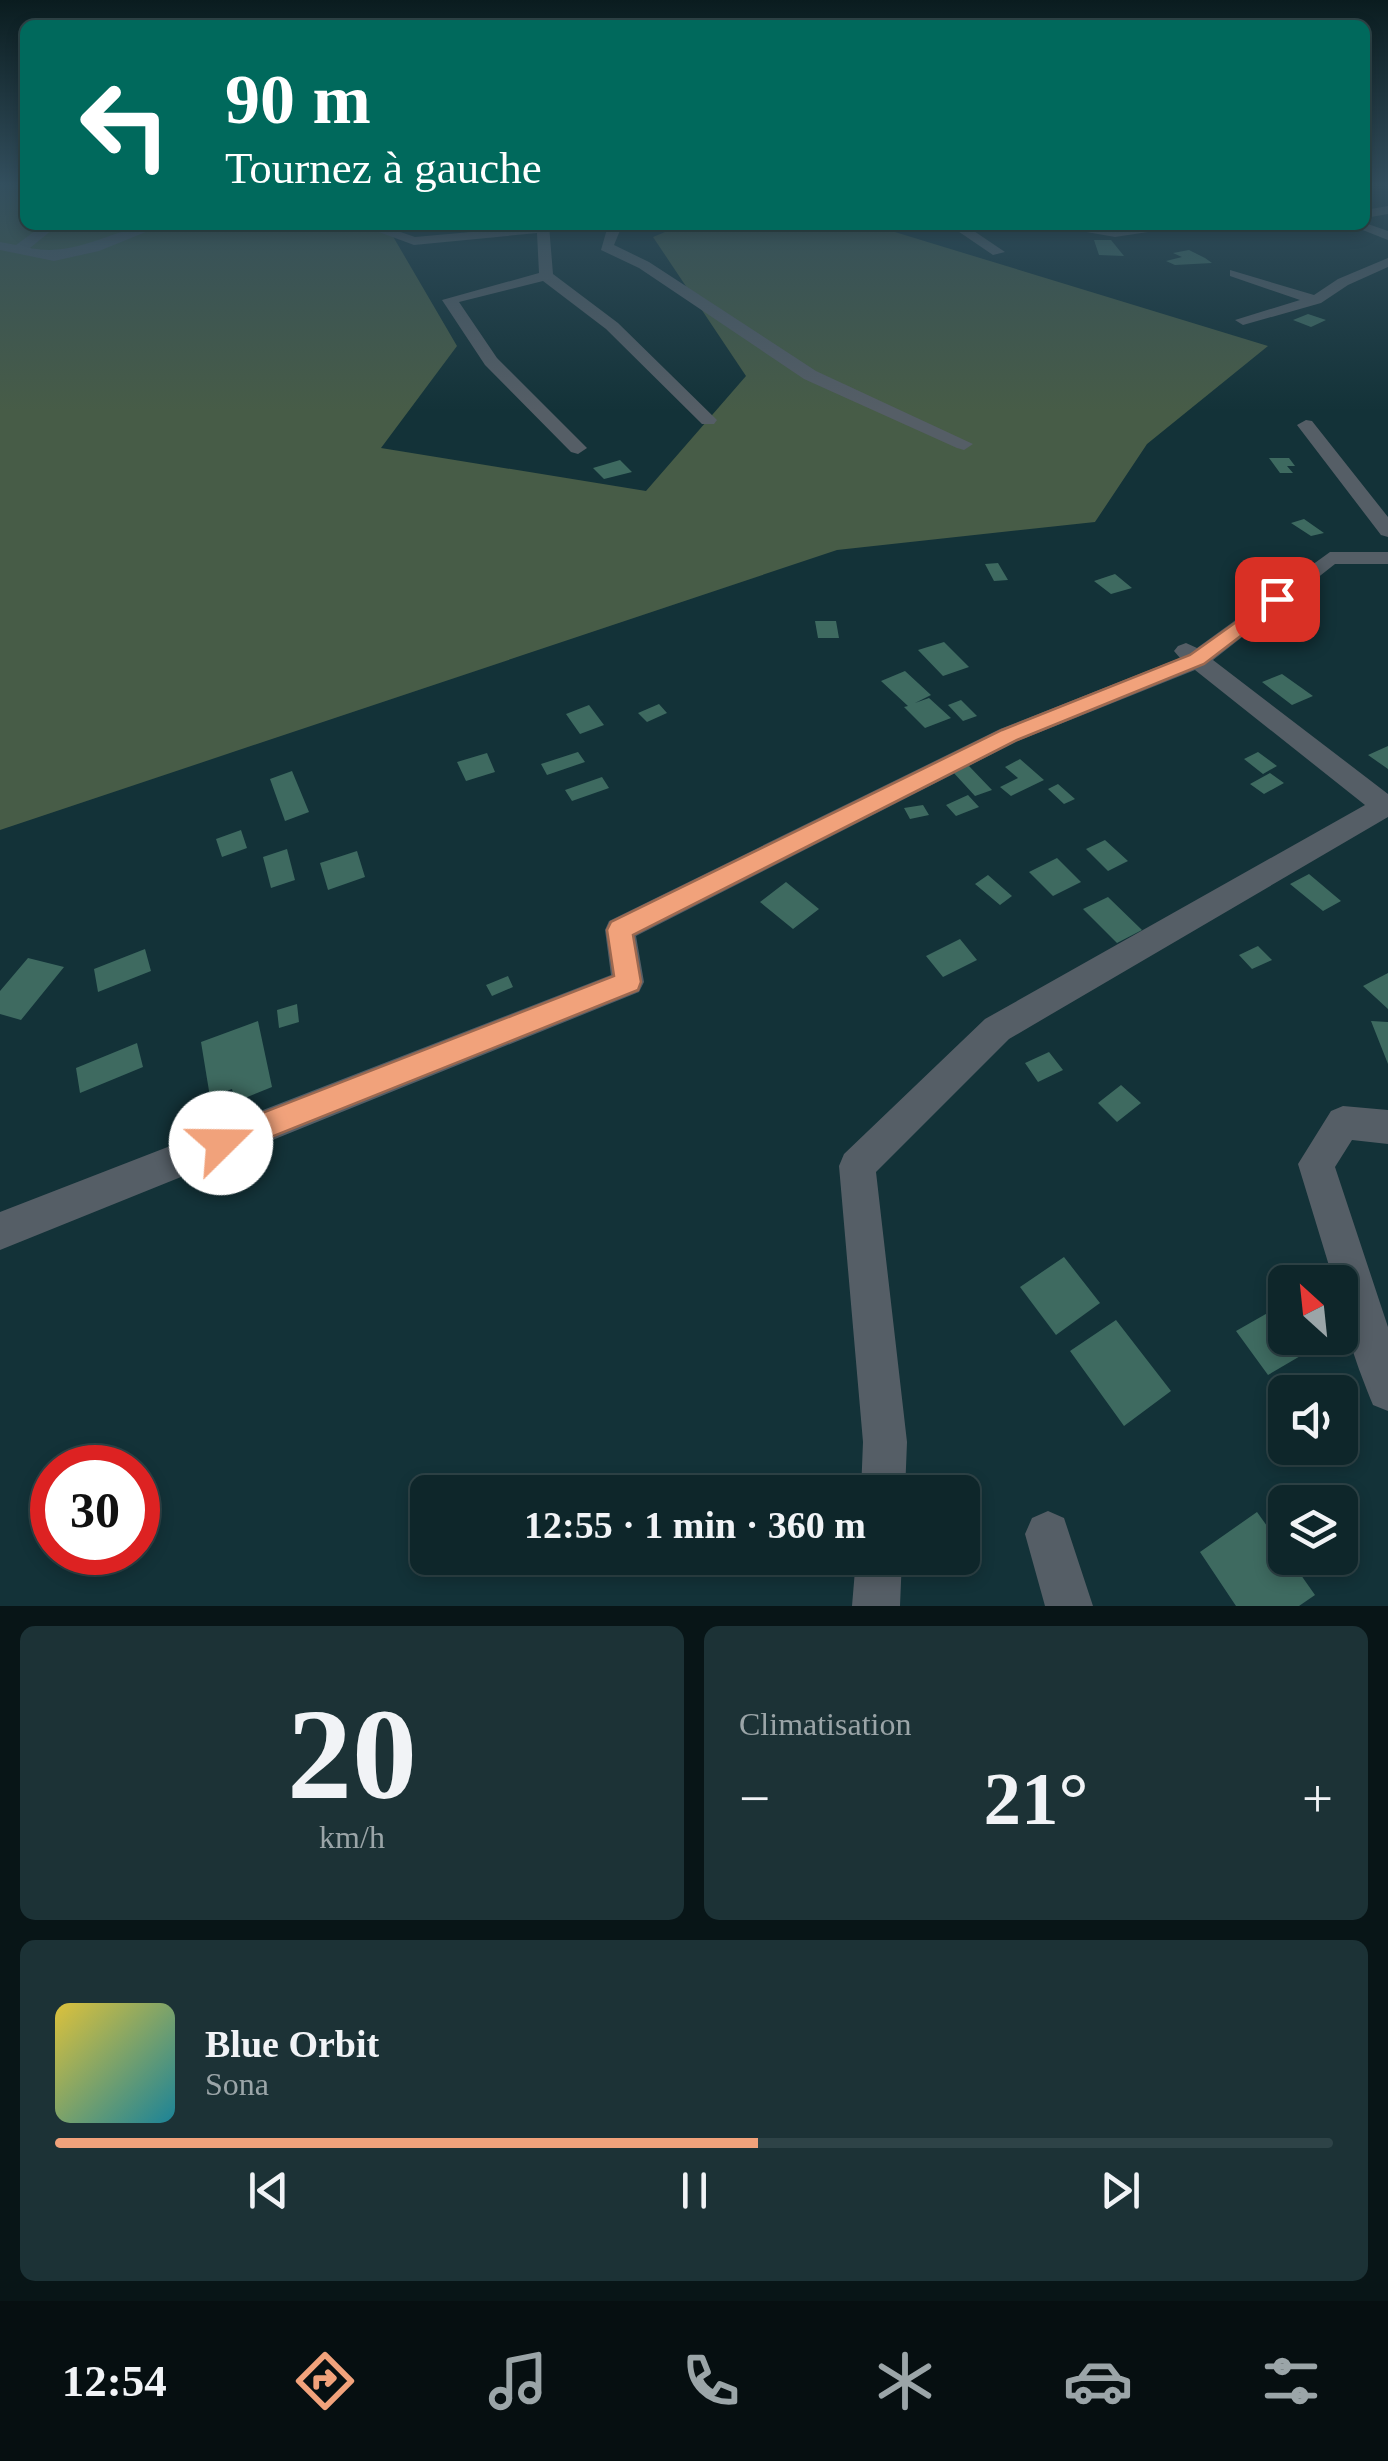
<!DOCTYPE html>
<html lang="fr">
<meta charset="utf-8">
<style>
:root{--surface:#0e262a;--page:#1c3236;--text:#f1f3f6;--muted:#9ba5a8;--line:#2e4347;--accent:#f1a27b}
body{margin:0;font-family:Georgia,serif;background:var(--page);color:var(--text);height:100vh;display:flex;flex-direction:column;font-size:38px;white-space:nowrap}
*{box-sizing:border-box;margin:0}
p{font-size:32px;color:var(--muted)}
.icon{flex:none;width:55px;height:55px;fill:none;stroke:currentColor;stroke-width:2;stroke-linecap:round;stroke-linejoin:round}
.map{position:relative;height:1606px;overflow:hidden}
.panel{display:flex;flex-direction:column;gap:20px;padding:20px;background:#081517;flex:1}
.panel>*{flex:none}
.banner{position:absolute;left:20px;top:20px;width:1350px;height:210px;border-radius:15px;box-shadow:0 5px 15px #0003,0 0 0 2px var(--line);background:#00695c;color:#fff;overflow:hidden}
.needle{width:65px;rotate:333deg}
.controls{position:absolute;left:1268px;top:1265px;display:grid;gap:20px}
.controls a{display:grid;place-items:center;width:90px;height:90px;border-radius:15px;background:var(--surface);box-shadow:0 5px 15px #0003,0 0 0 2px var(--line);font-size:50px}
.speed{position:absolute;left:30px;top:1445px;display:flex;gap:20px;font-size:50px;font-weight:700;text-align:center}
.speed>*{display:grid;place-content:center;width:130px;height:130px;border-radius:50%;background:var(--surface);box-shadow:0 5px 15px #0003,0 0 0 2px var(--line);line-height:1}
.speed .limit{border:15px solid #d22;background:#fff;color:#111}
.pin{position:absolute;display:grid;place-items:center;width:85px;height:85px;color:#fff;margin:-42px;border-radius:20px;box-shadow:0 5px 15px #0006}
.me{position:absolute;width:110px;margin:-55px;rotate:68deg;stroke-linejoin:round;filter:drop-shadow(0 0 8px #0008)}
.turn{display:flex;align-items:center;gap:35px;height:210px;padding:0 40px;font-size:45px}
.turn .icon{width:130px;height:130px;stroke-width:2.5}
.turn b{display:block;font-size:70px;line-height:85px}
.big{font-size:75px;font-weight:600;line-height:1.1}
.panel .widget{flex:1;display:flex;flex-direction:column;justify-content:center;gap:15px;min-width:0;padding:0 35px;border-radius:15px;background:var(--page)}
.panel .dial{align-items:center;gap:0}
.dial b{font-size:130px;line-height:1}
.song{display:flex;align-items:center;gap:30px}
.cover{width:120px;height:120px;border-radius:15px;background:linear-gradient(135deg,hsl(50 70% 55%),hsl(190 70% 35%))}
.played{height:10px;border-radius:5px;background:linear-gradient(90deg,var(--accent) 55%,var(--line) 55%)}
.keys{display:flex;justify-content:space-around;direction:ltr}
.heat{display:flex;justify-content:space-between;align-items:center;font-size:55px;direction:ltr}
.panel .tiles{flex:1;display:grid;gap:20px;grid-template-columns:1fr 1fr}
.widget:last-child{grid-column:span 2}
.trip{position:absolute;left:410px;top:1475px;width:570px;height:100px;border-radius:15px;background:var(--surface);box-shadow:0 5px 15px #0003,0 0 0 2px var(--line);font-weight:600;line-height:100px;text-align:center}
.menu{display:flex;height:160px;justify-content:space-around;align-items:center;background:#060f11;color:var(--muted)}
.menu .icon{width:70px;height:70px}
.menu .selected{color:var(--accent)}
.menu b{font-size:45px;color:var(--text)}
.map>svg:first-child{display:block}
.green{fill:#475c47}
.building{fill:#3e6a60}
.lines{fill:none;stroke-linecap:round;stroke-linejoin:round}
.minor{fill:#555e66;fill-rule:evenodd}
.route{fill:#f1a27b;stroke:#9d6950;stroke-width:2.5}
</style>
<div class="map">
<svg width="1388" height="1606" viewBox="0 0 1388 1606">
<rect width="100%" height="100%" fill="#133238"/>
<!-- green -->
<path class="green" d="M0 186H25V225H396L391 233 457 346 381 448 646 491 746 376 653 237 682 225H872L1268 346 1147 444 1095 522 837 550 0 830Z"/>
<!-- building -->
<path class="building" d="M1094 240H1111L1124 256 1099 255Z
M1189 250 1205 258 1212 263 1175 265 1166 261 1182 257 1173 253Z
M1308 314 1326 320 1311 327 1293 320Z
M1269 458H1289L1295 466H1287L1293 473H1280Z
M620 460 632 472 604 479 593 468Z
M1304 519 1324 533 1311 536 1291 523Z
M998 563 1008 580 994 581 985 564Z
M1115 574 1132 588 1111 594 1094 581Z
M815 621H836L839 638H818Z
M944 642 969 667 943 676 918 650Z
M905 671 931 695 915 703 929 698 951 718 925 728 904 707 908 706 881 681Z
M1282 674 1313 696 1292 705 1262 682Z
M961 700 977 716 963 721 948 705Z
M659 704 667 713 647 722 638 713Z
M589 705 604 725 580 734 566 714Z
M1388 746V769L1368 755Z
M578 752 585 762 547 775 541 764Z
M1258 752 1277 766 1263 774 1244 759Z
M487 753 495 772 466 781 457 762Z
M1020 759 1044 780 1011 796 1000 787 1018 778 1005 767Z
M968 765 992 790 975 796 952 771Z
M292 771 309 812 285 821 270 779Z
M1270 773 1284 783 1264 794 1250 784Z
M602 777 609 788 572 801 565 790Z
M1058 784 1075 799 1064 804 1048 789Z
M968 795 979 807 956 816 946 805Z
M923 805 929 815 910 819 904 808Z
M241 830 247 848 222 857 216 839Z
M1105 840 1128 861 1108 871 1086 849Z
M287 849 295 880 271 888 263 857Z
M357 851 365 877 328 890 320 863Z
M1057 858 1081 882 1053 896 1029 872Z
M1309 874 1341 901 1323 911 1290 884Z
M988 875 1012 896 1000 905 975 884Z
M786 882 819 909 793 929 760 902Z
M1108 897 1142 930 1117 943 1083 909Z
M960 939 977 960 943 977 926 956Z
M1258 946 1272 960 1252 969 1239 955Z
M145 949 151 971 98 992 94 969Z
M28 958 64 967 21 1020 0 1014V991Z
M1388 973V1009L1363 986Z
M508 976 513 987 492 996 486 985Z
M297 1004 299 1022 279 1028 277 1010Z
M258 1021 272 1087 235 1102 232 1089 210 1097 201 1042Z
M1371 1021 1388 1022V1064Z
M137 1043 143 1067 80 1093 76 1068Z
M1049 1052 1063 1070 1038 1082 1025 1063Z
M1121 1085 1141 1103 1117 1122 1098 1103Z
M1064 1257 1100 1303 1056 1335 1020 1287Z
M1285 1303V1338H1331L1268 1375 1236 1331Z
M1116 1320 1171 1391 1124 1426 1070 1351Z
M1257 1512 1285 1551V1558H1289L1315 1595 1299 1606H1236L1200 1552Z"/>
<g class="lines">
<!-- minor -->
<path class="minor" d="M1388 206V214L1365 218V210Z
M1365 223 1388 231V240L1350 225Z
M43 225H58L30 248C81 258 114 225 163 225L99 251 54 261 0 250V242L16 245Z
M360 225H380L415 237 549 225 553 274 618 323 717 420 714 424H702L606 329 543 281 459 302 497 358 587 448 578 454 571 452 485 365 442 300 539 273 537 233 414 245Z
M603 225 621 228 614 245 649 262 816 371 973 444 964 450 957 448 804 379 639 268 601 250 607 229Z
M949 225H965L1005 252 993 255Z
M1047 225 1115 229 1194 225 1115 237Z
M1388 258V267L1348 285 1321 303 1243 325 1235 320 1300 300 1230 276V270L1314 295 1338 279Z
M1306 420 1312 421 1388 517V537L1381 535 1297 425Z
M1330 552H1388V564H1335L1213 660 1388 794V817L1009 1039 876 1172 907 1442 905 1492H861L863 1442 839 1166 844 1154 985 1019 1365 805 1195 670 1018 741 636 936 644 982 639 992 0 1250V1212L611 975 605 930 609 921 1000 729 1180 658 1174 651 1178 646 1186 643 1197 648Z
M1343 1106 1388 1110V1144L1352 1140 1335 1167 1388 1327V1411L1373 1405C1358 1368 1340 1322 1340 1282H1334L1298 1164 1331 1111Z
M1048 1511 1064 1518 1093 1606H1045L1025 1534 1032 1518Z
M856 1558H902L900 1606H852Z"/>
</g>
<!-- sky -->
<linearGradient id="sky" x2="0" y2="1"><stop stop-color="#0a1c1f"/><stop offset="0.45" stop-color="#334f5e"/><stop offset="1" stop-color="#334f5e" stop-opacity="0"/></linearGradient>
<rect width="1388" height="411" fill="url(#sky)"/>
<!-- route -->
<path class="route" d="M1277 593 1284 595V603L1204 664 1017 740 633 935 641 982 638 990 221 1157 211 1153 206 1143 211 1133 614 976 607 930 611 922 1002 730 1190 655Z"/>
</svg>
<div class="controls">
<a><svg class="needle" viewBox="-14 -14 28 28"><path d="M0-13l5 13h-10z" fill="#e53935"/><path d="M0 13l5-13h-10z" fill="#9ba5a8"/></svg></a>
<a><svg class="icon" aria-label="sound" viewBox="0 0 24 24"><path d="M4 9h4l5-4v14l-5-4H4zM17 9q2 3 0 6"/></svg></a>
<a><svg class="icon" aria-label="layers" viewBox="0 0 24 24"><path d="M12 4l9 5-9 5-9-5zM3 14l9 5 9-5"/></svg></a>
</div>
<div class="speed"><div class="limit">30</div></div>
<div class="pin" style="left:1277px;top:599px;background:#d93025"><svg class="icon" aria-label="arrive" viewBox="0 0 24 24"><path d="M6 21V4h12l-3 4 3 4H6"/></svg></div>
<svg class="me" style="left:221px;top:1143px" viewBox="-20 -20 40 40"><circle r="19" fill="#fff"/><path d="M0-13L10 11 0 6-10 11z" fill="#f1a27b"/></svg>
<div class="trip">12:55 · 1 min · 360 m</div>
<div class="banner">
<div class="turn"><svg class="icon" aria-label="left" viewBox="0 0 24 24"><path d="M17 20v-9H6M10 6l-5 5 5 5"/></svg><div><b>90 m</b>Tournez à gauche</div></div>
</div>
</div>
<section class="panel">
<div class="tiles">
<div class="widget dial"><b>20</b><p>km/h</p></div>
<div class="widget"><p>Climatisation</p>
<div class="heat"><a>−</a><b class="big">21°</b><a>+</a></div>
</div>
<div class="widget">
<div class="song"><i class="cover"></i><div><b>Blue Orbit</b><p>Sona</p></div></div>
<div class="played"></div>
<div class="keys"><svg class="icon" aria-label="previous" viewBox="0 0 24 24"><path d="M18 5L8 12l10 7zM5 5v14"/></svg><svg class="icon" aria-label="pause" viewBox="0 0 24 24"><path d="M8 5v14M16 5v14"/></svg><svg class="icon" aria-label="next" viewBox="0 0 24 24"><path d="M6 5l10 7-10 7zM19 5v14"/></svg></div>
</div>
</div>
</section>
<nav class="menu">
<b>12:54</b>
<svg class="icon selected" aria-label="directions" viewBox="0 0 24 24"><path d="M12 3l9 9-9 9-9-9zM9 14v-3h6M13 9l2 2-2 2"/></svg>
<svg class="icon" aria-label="music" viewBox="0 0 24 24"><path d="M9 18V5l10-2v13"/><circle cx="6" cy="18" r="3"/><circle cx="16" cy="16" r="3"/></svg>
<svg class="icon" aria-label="phone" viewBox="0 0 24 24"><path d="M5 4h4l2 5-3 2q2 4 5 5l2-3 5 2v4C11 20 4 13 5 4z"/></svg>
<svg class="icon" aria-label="climate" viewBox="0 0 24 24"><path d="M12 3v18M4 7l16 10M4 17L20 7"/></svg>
<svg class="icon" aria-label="car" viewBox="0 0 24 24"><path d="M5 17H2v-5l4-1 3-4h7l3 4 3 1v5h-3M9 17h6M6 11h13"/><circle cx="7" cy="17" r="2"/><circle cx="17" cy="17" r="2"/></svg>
<svg class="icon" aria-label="filters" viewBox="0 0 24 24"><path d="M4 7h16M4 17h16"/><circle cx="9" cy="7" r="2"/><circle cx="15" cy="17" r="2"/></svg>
</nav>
